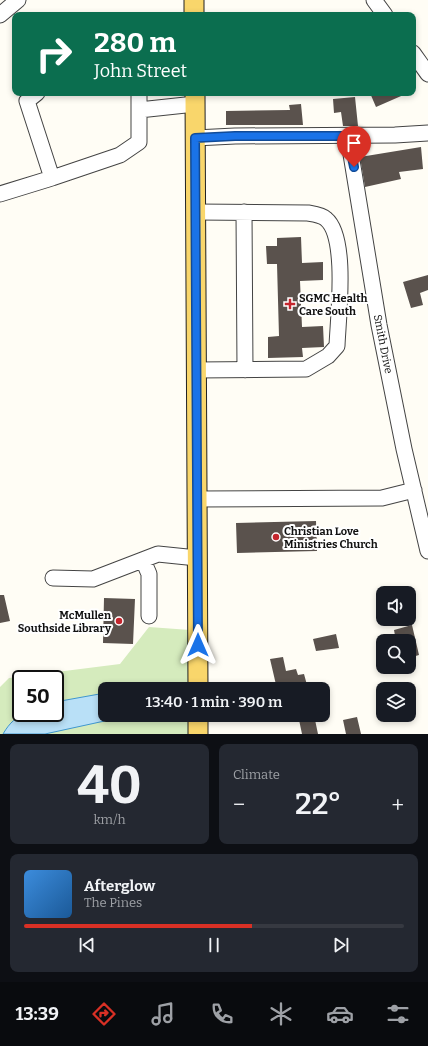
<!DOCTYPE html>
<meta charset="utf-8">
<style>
:root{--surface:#171b24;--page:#242831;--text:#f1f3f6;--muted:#9ea1a6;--line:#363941;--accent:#d93025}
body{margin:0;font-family:Bitter,serif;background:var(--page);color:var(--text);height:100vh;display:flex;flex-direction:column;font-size:15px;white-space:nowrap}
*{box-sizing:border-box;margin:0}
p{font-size:13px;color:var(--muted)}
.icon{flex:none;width:22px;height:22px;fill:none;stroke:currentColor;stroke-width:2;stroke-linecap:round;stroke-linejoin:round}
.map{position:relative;height:734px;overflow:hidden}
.panel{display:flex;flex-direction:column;gap:10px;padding:10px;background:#0d0f14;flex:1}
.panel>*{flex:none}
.hud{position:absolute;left:12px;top:12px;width:404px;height:84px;border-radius:8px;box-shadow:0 2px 6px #0003;background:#0b6e4f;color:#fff;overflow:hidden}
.fabs{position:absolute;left:376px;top:586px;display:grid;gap:8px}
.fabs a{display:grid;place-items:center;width:40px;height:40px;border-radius:8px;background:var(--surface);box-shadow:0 2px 6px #0003;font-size:20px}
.speed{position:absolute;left:12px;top:670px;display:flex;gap:8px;font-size:20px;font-weight:700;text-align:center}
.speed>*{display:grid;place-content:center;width:52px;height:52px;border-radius:50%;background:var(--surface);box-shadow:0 2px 6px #0003;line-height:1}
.speed .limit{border:2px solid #111;border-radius:6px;background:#fff;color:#111}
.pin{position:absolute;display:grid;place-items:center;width:34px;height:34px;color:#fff;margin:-41px -17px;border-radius:50% 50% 50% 0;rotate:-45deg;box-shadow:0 0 4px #0007}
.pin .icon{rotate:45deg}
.me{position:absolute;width:44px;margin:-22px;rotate:0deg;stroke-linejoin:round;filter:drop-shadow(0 0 3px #0008)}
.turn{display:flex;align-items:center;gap:14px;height:84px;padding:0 16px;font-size:18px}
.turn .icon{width:52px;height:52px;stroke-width:2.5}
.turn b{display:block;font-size:28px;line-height:34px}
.big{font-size:30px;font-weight:600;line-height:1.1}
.panel .card{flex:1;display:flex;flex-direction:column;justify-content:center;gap:6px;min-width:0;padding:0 14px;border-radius:8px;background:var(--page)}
.panel .dial{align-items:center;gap:0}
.dial b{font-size:52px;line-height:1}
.song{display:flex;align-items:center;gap:12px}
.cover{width:48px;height:48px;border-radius:6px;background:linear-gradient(135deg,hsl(210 70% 55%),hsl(210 70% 35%))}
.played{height:4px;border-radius:2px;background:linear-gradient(90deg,var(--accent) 60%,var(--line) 60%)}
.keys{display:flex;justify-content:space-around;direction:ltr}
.heat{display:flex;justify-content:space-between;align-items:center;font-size:22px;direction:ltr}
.panel .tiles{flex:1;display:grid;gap:10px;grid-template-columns:1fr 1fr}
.card:last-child{grid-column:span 2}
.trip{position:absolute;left:98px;top:682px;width:232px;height:40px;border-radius:8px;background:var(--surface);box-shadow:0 2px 6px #0003;font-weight:600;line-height:40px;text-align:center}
.dock{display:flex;height:64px;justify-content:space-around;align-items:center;background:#090b0e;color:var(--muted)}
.dock .icon{width:28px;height:28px}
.dock .selected{color:var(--accent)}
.dock b{font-size:18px;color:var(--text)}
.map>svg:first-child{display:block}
.green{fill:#d5ebbd;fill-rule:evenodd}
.water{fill:#b9e0f7;stroke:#3f96cf}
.building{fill:#5a524d}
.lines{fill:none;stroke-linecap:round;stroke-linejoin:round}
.minor-casing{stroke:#444;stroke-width:17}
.major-casing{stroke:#222;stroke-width:21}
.minor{stroke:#fff;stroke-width:15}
.major{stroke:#f9d66b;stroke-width:19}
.route-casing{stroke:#114b97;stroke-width:10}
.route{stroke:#1a73e8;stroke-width:7}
.poi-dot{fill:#c4262e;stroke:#fff;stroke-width:1.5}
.labels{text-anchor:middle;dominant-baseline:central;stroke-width:4;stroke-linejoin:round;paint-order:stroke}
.poi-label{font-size:11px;font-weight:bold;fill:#111;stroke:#fff;text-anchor:start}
.street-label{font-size:11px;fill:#111;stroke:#fff}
</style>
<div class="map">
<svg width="428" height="734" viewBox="0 0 428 734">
<rect width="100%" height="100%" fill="#fffdf5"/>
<!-- green -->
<path class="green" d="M149 627 190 630 189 689H105V715H189V734H0V687L9 678 120 664ZM21 679H55V713H21Z"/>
<!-- water -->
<path class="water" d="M105 693V715H132L45 734H3C17 710 30 713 55 713V702Z"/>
<!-- building -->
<path class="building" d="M370 93H408L376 107Z
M355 97 358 126H343L341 112 334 113 333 99Z
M301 104 303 125H226V111L290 110 289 105Z
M421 147 423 169 399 172 401 179 365 187 360 157Z
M301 237 302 263 323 262V280L300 281 302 327 323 326 324 347 302 348 303 357 268 358V337L279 336 277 264H267L266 246H277V238Z
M428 275V290L420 293 423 305 411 308 403 282Z
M316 521 317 551 237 553 236 523Z
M0 595H4L10 621 0 623Z
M104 598 135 599 133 644 103 643Z
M412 625 419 655 409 658V641H396L394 630Z
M336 634 339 648 316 651 313 639Z
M283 657 286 671 296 669 298 675 304 674 307 685 300 687V689H277L270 659Z
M298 715H314L318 734H302Z
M357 717 361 734H346L343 720Z"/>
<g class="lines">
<defs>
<path id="minor" d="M374 0 385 15
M0 15 18 0
M413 53 428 74
M37 93 27 101 52 178 120 155 139 142V93
M139 110 195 104
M348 136 379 325 404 449 428 551
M195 138 235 136 395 135 428 133
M0 194 52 178
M196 212 308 213C314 214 322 215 326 219 348 237 338 318 337 346L328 356 306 369 196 370
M244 212 245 370
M197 499 382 498 414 490
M143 560 149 574V616
M53 578 93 579 158 554 197 558"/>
<path id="major" d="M194 0V15
M195 93 198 689
M198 715V734"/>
</defs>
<!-- minor casing -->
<use href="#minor" class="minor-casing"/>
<!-- major casing -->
<use href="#major" class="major-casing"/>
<!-- minor -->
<use href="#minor" class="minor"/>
<!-- major -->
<use href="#major" class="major"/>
</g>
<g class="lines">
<defs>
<path id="route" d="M198 645 195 138 235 136H348L354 167"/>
</defs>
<!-- route casing -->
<use href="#route" class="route-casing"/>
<!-- route -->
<use href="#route" class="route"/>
</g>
<!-- markers -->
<g class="poi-dot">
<path d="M288 298h4v4h4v4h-4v4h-4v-4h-4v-4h4z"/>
<circle cx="276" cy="537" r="4"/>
<circle cx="119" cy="621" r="4"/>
</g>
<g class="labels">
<!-- poi labels -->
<g class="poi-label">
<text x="299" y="298">SGMC Health<tspan x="299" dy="13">Care South</tspan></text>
<text x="284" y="531">Christian Love<tspan x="284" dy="13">Ministries Church</tspan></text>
<text x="111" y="615" text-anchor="end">McMullen<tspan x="111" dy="13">Southside Library</tspan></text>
</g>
<!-- street labels -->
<g class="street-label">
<text transform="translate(383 344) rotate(79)">Smith Drive</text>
</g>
</g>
</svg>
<div class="fabs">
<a><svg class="icon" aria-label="sound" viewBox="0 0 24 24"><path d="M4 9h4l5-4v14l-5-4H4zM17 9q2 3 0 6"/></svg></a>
<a><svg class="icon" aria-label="search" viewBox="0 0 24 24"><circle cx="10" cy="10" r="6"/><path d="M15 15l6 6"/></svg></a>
<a><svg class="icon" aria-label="layers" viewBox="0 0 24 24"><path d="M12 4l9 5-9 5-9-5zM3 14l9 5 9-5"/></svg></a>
</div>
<div class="speed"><div class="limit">50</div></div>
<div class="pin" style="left:354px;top:167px;background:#d93025"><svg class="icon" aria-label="arrive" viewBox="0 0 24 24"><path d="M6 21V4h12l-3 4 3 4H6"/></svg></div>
<svg class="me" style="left:198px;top:645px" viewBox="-20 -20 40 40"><path d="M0-17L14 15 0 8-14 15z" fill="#1a73e8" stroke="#fff" stroke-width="4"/></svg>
<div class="trip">13:40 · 1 min · 390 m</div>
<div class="hud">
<div class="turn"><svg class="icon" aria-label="right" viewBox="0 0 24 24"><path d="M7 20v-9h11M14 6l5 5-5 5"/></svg><div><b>280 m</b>John Street</div></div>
</div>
</div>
<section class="panel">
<div class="tiles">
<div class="card dial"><b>40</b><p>km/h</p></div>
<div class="card"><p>Climate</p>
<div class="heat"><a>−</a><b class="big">22°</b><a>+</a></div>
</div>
<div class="card">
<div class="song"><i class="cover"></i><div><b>Afterglow</b><p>The Pines</p></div></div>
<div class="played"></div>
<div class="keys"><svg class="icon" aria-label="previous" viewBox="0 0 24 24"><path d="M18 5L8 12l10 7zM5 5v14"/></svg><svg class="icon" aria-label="pause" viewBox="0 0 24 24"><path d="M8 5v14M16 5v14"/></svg><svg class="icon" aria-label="next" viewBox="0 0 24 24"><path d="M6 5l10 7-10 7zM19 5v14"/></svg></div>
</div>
</div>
</section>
<nav class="dock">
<b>13:39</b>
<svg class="icon selected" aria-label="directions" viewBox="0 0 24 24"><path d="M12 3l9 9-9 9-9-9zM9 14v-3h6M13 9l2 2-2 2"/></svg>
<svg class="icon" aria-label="music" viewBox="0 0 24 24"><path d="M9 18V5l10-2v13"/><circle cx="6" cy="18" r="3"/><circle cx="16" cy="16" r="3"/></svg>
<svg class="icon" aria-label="phone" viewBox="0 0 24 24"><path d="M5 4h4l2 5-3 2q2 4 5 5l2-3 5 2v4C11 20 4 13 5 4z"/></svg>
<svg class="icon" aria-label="climate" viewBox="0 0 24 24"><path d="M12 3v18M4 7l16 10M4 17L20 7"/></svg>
<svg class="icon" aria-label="car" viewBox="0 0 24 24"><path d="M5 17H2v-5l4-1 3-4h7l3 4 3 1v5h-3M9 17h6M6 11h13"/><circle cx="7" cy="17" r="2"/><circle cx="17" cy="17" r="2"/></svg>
<svg class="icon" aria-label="filters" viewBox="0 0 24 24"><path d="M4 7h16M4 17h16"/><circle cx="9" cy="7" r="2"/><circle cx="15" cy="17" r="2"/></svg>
</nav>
